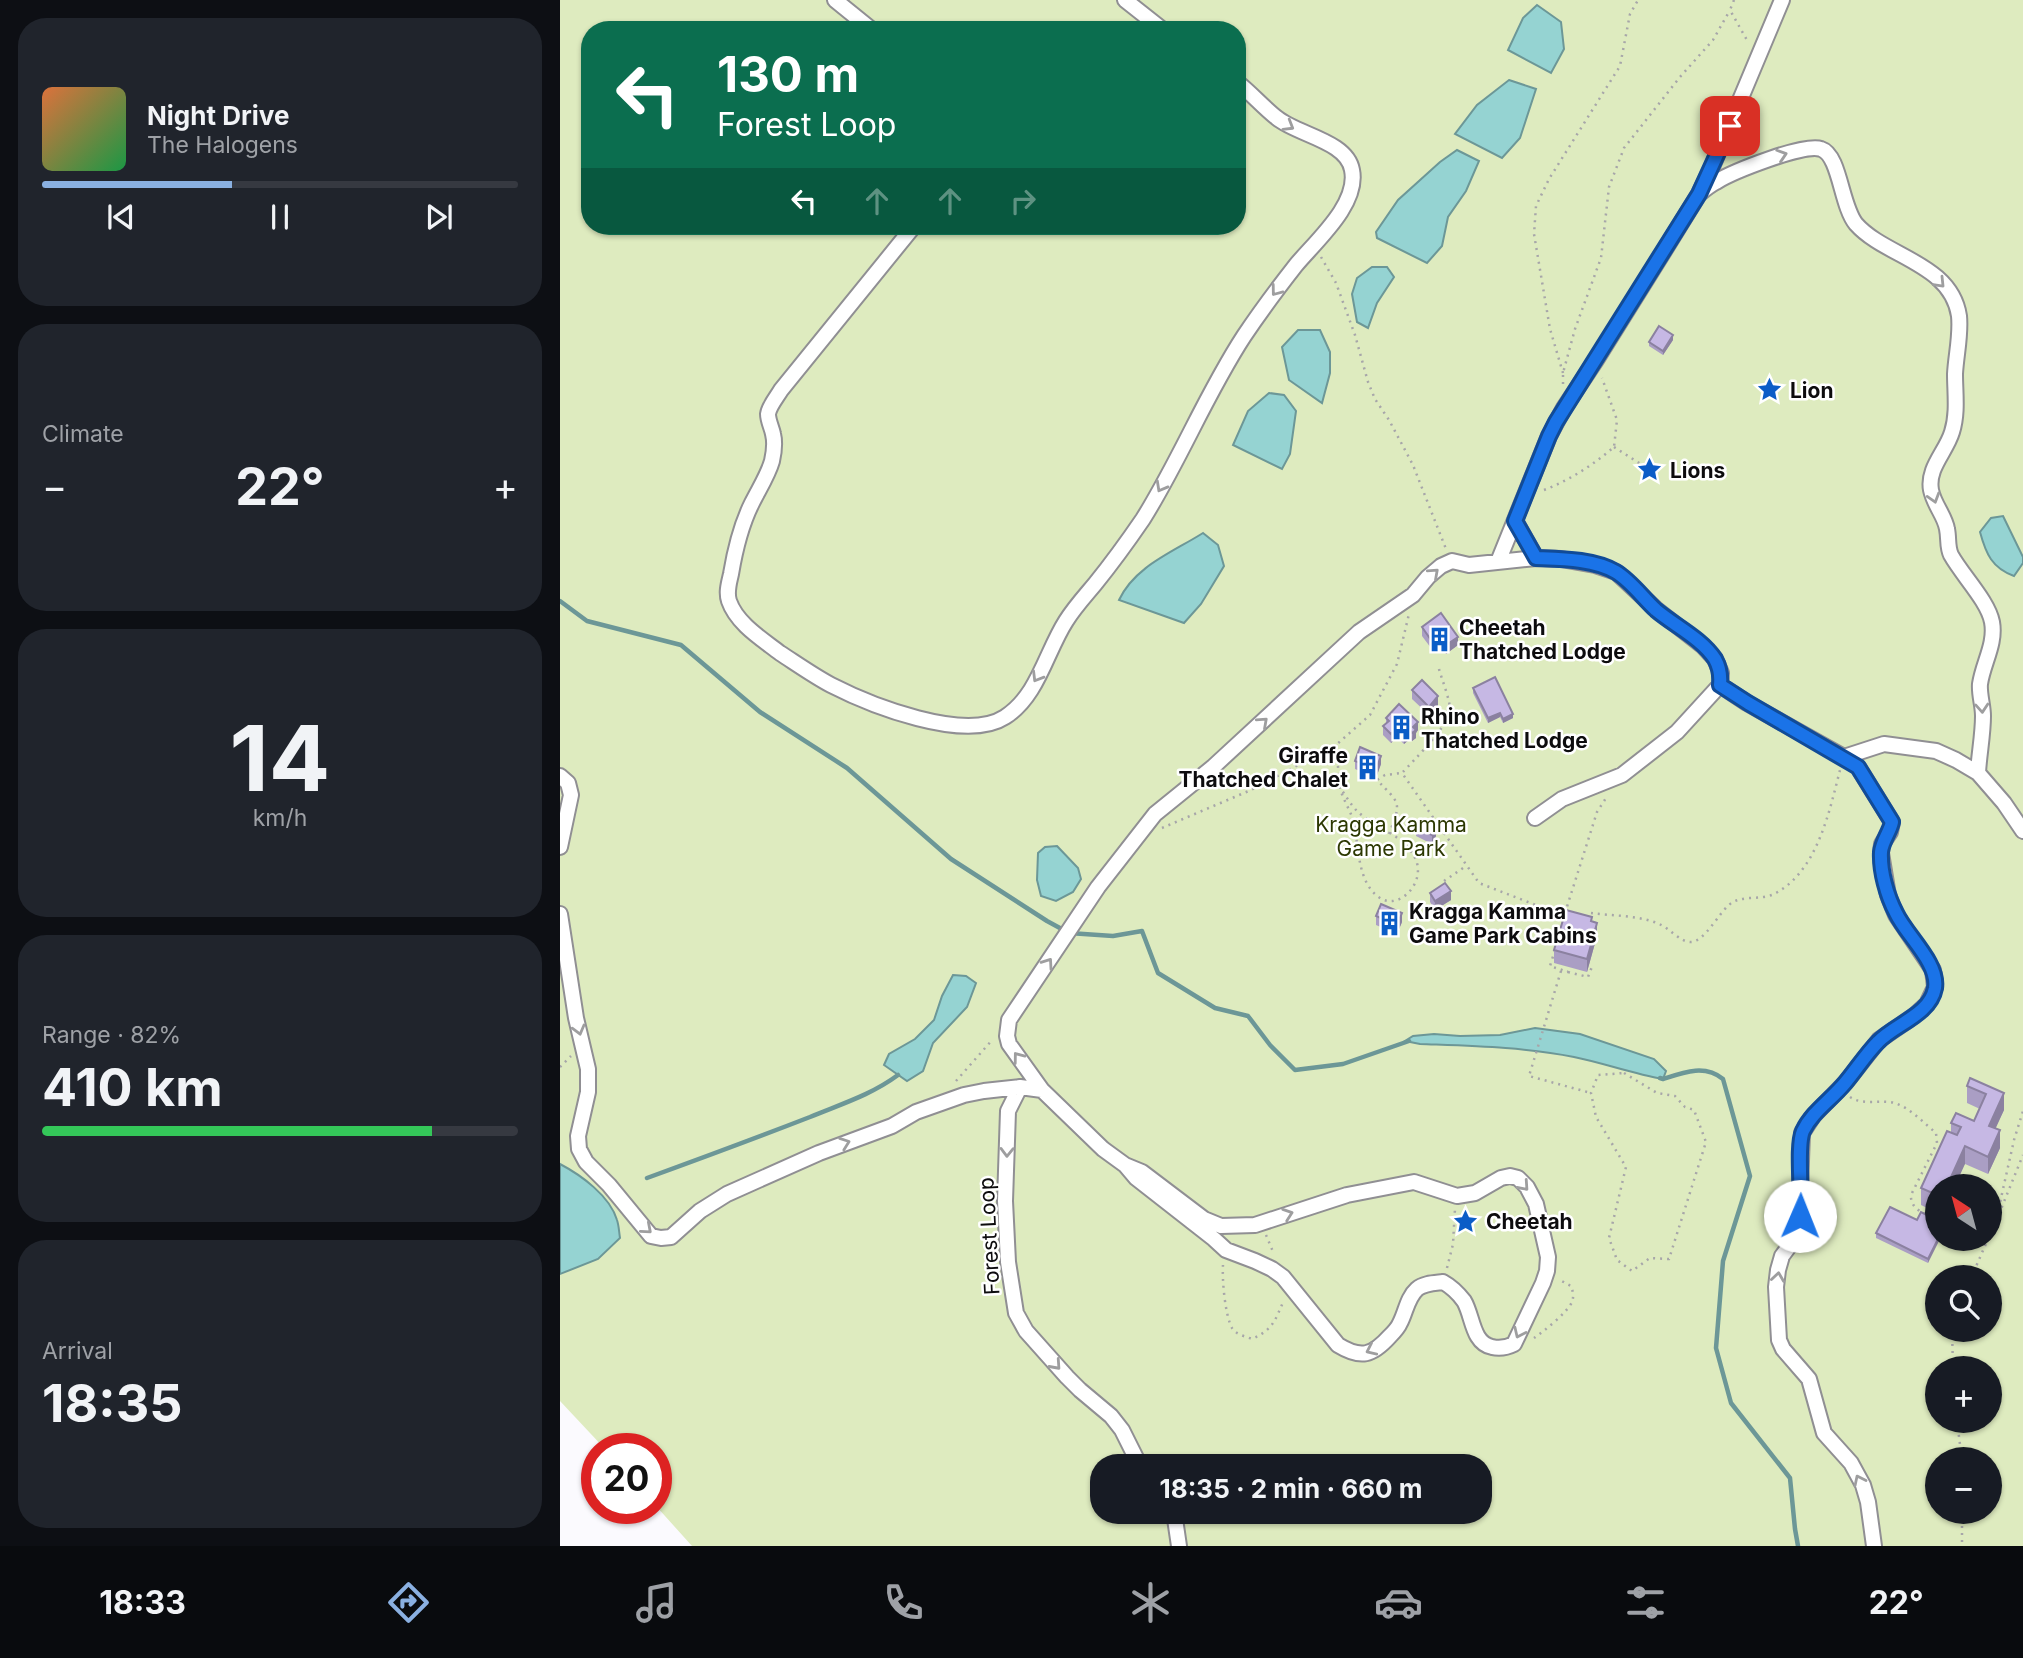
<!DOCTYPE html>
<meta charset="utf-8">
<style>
:root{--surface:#171b24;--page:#20242c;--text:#f1f3f6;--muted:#9ea1a6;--line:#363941;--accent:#8ab0e1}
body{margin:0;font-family:Inter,sans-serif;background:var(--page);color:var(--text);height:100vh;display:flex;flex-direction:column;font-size:26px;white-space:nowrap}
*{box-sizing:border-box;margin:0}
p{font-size:23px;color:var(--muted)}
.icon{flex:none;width:38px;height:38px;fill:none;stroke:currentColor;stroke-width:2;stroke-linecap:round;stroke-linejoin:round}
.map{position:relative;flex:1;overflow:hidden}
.drawer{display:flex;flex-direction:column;gap:18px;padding:18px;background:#0d0f14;width:560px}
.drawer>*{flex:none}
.banner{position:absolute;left:21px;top:21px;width:665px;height:214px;border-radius:28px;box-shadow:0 2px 5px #0004;background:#0b6e4f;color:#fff;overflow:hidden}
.needle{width:46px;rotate:324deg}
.controls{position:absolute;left:1365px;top:1174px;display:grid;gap:14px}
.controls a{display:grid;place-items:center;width:77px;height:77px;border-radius:50%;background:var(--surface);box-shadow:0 2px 5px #0004;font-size:35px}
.speed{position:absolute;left:21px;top:1433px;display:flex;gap:14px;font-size:35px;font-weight:700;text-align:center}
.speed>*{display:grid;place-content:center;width:91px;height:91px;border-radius:50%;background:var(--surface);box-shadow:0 2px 5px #0004;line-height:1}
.speed .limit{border:10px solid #d22;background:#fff;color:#111}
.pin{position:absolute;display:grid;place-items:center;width:60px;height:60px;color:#fff;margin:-30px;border-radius:14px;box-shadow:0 4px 10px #0006}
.me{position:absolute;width:77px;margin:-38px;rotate:1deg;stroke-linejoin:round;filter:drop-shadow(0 0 5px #0008)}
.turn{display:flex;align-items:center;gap:24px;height:147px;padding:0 21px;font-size:32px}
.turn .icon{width:91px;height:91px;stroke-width:2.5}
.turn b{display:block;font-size:49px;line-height:60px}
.lanes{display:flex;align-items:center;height:66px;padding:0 21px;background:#0003;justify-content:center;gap:35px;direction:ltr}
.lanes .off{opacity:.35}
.big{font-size:52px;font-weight:700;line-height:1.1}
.drawer .tile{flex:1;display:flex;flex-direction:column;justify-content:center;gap:10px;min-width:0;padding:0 24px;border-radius:28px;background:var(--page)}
.drawer .dial{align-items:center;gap:0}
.dial b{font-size:91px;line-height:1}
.song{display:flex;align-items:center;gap:21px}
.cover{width:84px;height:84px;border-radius:10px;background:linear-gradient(135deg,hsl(20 70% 55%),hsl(140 70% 35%))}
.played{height:7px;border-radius:4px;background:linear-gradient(90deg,var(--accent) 40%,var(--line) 40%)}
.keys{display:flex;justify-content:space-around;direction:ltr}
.heat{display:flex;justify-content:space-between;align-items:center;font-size:38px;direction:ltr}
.charge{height:10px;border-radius:5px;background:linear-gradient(90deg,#34c759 82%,var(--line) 0)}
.trip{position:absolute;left:530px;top:1454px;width:402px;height:70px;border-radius:28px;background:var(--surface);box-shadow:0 2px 5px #0004;font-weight:700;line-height:70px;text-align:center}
.tabs{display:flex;height:112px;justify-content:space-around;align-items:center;background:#090b0e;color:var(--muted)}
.tabs .icon{width:49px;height:49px}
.tabs .active{color:var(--accent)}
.tabs b{font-size:32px;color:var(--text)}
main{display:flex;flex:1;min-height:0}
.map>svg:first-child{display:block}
.green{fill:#deebbf;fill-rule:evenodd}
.water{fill:#95d3d2;stroke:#6c9797;stroke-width:2}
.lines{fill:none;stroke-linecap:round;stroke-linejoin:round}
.stream{stroke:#6c9797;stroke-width:4.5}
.minor-casing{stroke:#908f93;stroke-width:18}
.path{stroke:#a7a6a9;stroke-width:2.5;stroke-dasharray:2 5;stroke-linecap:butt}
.minor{stroke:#fff;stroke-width:14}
.wall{fill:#aa9ec4}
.shaded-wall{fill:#8b81a0}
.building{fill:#c6b8e4;stroke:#8b81a0;stroke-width:2}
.oneway{stroke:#9e9e9f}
.route-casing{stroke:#114b97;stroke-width:18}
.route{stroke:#1a73e8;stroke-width:12}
.labels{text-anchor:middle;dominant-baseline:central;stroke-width:5;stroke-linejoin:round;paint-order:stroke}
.poi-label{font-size:21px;font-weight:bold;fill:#0d0c0e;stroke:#fff;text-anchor:start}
.park-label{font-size:21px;fill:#2c3802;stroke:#fff}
.street-label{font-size:21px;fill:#0d0c0e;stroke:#fff}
</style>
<main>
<section class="drawer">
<div class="tile">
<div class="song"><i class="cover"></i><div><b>Night Drive</b><p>The Halogens</p></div></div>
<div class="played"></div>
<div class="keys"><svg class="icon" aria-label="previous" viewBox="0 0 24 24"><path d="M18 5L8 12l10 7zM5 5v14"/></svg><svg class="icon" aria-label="pause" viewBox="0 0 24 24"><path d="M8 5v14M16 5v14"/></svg><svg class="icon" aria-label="next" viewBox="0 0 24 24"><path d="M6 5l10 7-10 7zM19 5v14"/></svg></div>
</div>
<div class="tile"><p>Climate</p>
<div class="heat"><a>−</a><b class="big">22°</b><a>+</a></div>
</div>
<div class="tile dial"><b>14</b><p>km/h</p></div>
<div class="tile"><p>Range · 82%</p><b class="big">410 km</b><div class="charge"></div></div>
<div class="tile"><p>Arrival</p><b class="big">18:35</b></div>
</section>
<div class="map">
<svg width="1463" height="1546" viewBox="0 0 1463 1546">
<rect width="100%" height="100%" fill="#fbfafe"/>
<!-- green -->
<path class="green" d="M0 0H1463V1546H132L96 1506V1449H45L0 1401ZM30 30H677V226H30ZM1377 1186H1430V1239H1377ZM1377 1278H1430V1330H1377ZM1377 1368H1430V1421H1377ZM1377 1460H1430V1512H1377ZM542 1466H920V1512H542Z"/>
<!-- water -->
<path class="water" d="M977 5 1001 22 1004 49 991 73 948 50 963 18Z
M949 80 976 89 960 138 942 158 895 134 917 105Z
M897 150 919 161 906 191 888 217 882 246 867 263 817 238 816 232 838 200 880 162Z
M812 267H827L834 277 817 303 808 328 797 322 792 294 797 278Z
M738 330H760L770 352V373L762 403 729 380 722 347Z
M709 393 724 395 736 411 730 454 722 469 673 445 688 411Z
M1443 516 1463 557V563L1454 576C1432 568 1426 554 1420 532L1431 518Z
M643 533 658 545 664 566 641 604 624 623 559 600C575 566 613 552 643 533Z
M497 846 518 868 521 879 513 892 496 901 481 896 477 880 478 853 485 847Z
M393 975 406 976 416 983 407 1007 373 1043 363 1071 347 1081 324 1065 329 1054 355 1039 374 1020 382 996Z
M975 1028 1020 1034 1094 1059 1106 1071 1103 1079C1073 1074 1044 1063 1014 1057 964 1047 911 1046 860 1044L845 1041 853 1036 874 1034 900 1036 940 1035Z
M0 1164C21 1175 50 1196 57 1220 59 1226 59 1232 60 1238L38 1259 0 1274Z"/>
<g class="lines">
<!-- stream -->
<path class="stream" d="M0 601 27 621 121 645 200 712 287 768 391 859 487 921 509 933 553 936 582 931 598 973 655 1008 688 1016 710 1045 735 1070 783 1064 849 1041
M1100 1078 1103 1079C1124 1072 1145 1064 1163 1079L1190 1176 1163 1261 1156 1348 1171 1403 1230 1478 1235 1529 1238 1546
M87 1178C142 1158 196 1138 250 1117 281 1104 311 1095 338 1075"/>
<defs>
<path id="minor" d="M275 0 312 30
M565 0 603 30
M1139 194C1144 190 1150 185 1156 182 1172 172 1244 143 1261 149 1280 155 1281 206 1296 224 1325 257 1391 263 1399 316 1401 335 1396 355 1395 374 1395 393 1398 413 1392 432 1386 452 1367 468 1371 490 1374 505 1385 516 1387 529 1389 538 1387 547 1391 555 1402 575 1428 601 1432 622 1436 644 1423 663 1420 684 1419 694 1423 705 1423 716 1423 735 1419 754 1418 773
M354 226 221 390C217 397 209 406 208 414 208 421 212 428 213 434 215 442 214 452 212 461 208 475 199 489 192 503 181 525 175 550 171 574 169 583 166 592 169 601 177 624 202 639 220 653 237 664 254 676 271 685 310 705 405 743 445 717 478 696 486 652 506 621 514 608 525 596 535 584 552 563 568 541 583 519 620 460 646 394 684 336 700 312 718 288 736 265 756 241 799 204 792 170 787 141 738 135 717 118 703 107 691 93 677 82
M955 521 976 558
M938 562 989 436 1004 408 1036 360 1104 251 1139 194 1152 167 1222 0
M1284 757 1298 767 1332 822 1330 832 1322 844 1321 853 1328 895 1336 915 1373 970 1375 987 1367 1004 1354 1016 1319 1040 1286 1082 1253 1116 1242 1133 1240 1189 1242 1204 1240 1224 1236 1237 1222 1256 1218 1270 1216 1287 1219 1340 1223 1349 1249 1379 1264 1433 1291 1463 1303 1485 1308 1502 1314 1546
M0 776 8 783 11 795 0 847
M975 818 1002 799 1062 775 1117 732 1160 685
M0 914 16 1018 28 1069V1092L18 1136 19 1149 26 1162 49 1185 91 1236 101 1238 111 1237 140 1211 167 1194 259 1153 332 1126 356 1112 404 1095 424 1091 460 1087 482 1090
M460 1087 448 1111 445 1201 448 1262 456 1313 466 1331 507 1377 520 1390 551 1416 562 1430 580 1466
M565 1165 576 1178 654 1239 666 1250 695 1261 712 1269 723 1277 778 1345C801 1359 812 1356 830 1336 834 1332 838 1328 840 1323 846 1312 847 1298 857 1289 864 1283 875 1283 883 1282 892 1287 898 1293 904 1301 913 1316 912 1343 932 1347 940 1349 946 1348 954 1344L983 1283 987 1271 988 1257 976 1204 967 1187 958 1178 950 1176 941 1178 915 1193 897 1196 854 1182 787 1195 695 1225 661 1226 644 1219 582 1172 565 1165 543 1149 482 1090 449 1044 447 1036 449 1020 538 887 595 814 653 767 799 632 853 595 868 577 881 566 892 561 909 565 976 558 1001 559 1035 565 1056 572 1097 610 1143 646 1155 659 1161 673 1160 685 1187 703 1284 757 1324 744 1376 751 1396 760 1418 773 1444 803 1463 831
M614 1512 619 1546"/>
</defs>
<!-- minor casing -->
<use href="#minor" class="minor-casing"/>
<!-- path -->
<path class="path" d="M1174 0 1170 10 1188 42
M761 257 776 283 795 335 808 382 815 399 829 420 853 465 886 549
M1003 373 990 329 974 234 976 206 989 179 1060 66 1070 14 1078 0
M1003 384V373L1015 329 1041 258 1049 187 1064 148 1120 77 1153 40 1170 10
M1054 447 1090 470
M984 490C1010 480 1033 465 1054 447L1057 420 1042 378
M879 669C882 680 891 702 890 712 887 727 853 761 842 773L919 883 1004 916
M776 745C778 759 778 774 780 788 783 800 791 811 794 823 799 847 797 883 820 898 840 911 867 881 855 858 844 835 814 827 797 811 791 805 786 796 781 789
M602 828 691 790 776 745 810 715 837 664 849 614
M829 834C842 801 840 804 817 780L825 775 842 773
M884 881 906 866
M1005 913 1037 812 1046 798
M1031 913C1052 916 1079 915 1099 924 1110 928 1119 942 1131 942 1144 942 1159 913 1169 905 1181 894 1200 901 1214 894 1257 872 1269 813 1280 770
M995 950 990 966 1008 972 1009 967
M1001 971 969 1076 1031 1093
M1008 972 1028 977 1033 964
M0 1067 11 1056
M1064 1073 1097 1093 1115 1096 1125 1107 1134 1110 1146 1142 1109 1259 1090 1258 1072 1271 1057 1260 1049 1238 1066 1167 1036 1117 1031 1093 1038 1075Z
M396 1081 433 1039
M1290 1097C1303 1106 1321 1099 1335 1103 1350 1108 1364 1123 1376 1133L1377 1143 1351 1195C1350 1210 1366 1214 1377 1220
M1439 1214 1463 1155
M706 1235 714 1254
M1430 1235 1435 1225 1454 1140 1463 1111
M1413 1239 1425 1246
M663 1265C662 1280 665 1315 672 1328 676 1335 685 1336 692 1339 714 1329 715 1320 724 1300
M887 1268 893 1244 895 1209
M1411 1278 1428 1239
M1392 1330 1393 1368
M974 1338C984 1331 1007 1313 1012 1302 1014 1297 1013 1291 1011 1286L998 1279
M1397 1421 1402 1460
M1402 1512V1546"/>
<!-- minor -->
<use href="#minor" class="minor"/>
</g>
<!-- wall -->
<path class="wall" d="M1113 340 1103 355 1089 346V342Z
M881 613 898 645 886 654 878 643 871 648 862 636V627Z
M913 688 953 718 943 723 940 717 928 723 913 693Z
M852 690 878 705 869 715 852 699Z
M826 718 858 730 856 733V738L852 741 850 739 844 744 837 737 831 743 823 735V726L826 724Z
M795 761 821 764 816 778 795 769Z
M856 828 876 836 872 844 856 836Z
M870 893 891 900 875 910 870 902Z
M816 916 842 922 837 934 816 925Z
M1032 922 1037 936 1027 972 994 963V950Z
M1410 1078 1444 1110 1435 1128 1440 1148 1428 1174 1405 1164 1377 1186V1213L1361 1205V1188L1391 1133V1123L1414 1121 1420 1109 1407 1103V1086Z
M1357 1220H1377L1368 1263 1316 1238V1233Z"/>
<!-- shaded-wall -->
<path class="shaded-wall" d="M1113 335V340L1103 355V351Z
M878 634V643L871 648V640Z
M898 637V645L886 654V645Z
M878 696V705L869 715V707Z
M940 713V717L928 723V718Z
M953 714V718L943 723V719Z
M858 722V730L856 733V738L852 741 853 727Z
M837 728V737L831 743V734Z
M850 730V739L844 744V735Z
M821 756V764L816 778V769Z
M876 828V836L872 844V835Z
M891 891V900L875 910V901Z
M842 913V922L837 934V925Z
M1037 923V936L1027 972V959Z
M1444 1093V1110L1429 1143V1126Z
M1440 1130V1148L1428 1174V1157Z
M1405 1146V1164L1395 1186H1387Z
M1378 1239H1380L1368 1263V1259Z"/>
<!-- building -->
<path class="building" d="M1099 326 1113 335 1103 351 1089 342Z
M881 613 898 637 886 645 878 634 871 640 862 627Z
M935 677 953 714 943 719 940 713 928 718 913 688Z
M862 680 878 696 869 707 852 690Z
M839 704 858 722 853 727 856 730 852 733 850 730 844 735 837 728 831 734 823 726 829 721 826 718Z
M800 747 821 756 816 769 795 761Z
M859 820 876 828 872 835 856 828Z
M885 883 891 891 875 901 870 893Z
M821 904 842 913 837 925 816 916Z
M1006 910 1032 917 1031 921 1037 923 1027 959 994 950Z
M1410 1078 1444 1093 1429 1126 1440 1130 1428 1157 1405 1146 1387 1186H1377V1195L1361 1188 1387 1131 1397 1135 1401 1127 1391 1123 1396 1113 1414 1121 1426 1094 1407 1086Z
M1330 1207 1357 1220 1361 1212 1377 1220 1378 1239 1368 1259 1316 1233Z"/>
<!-- one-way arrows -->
<defs><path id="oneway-chevron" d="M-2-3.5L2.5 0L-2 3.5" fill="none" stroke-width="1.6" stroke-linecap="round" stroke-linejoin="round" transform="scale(1.75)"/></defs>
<g class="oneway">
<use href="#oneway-chevron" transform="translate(729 126) rotate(31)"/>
<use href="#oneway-chevron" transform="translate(1222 155) rotate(-18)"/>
<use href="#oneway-chevron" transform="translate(1380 283) rotate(46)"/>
<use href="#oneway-chevron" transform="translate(716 291) rotate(127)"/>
<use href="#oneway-chevron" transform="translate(601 487) rotate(119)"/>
<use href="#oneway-chevron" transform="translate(1374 498) rotate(73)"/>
<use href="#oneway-chevron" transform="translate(874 573) rotate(-42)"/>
<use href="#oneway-chevron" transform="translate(477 677) rotate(121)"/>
<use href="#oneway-chevron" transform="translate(1422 708) rotate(86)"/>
<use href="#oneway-chevron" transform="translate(703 722) rotate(-42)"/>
<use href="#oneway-chevron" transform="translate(488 963) rotate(-55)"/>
<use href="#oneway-chevron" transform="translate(19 1030) rotate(75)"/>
<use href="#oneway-chevron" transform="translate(458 1057) rotate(-127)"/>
<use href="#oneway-chevron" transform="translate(285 1143) rotate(-20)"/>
<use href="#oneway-chevron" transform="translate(447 1152) rotate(91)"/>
<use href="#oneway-chevron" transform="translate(964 1186) rotate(48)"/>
<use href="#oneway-chevron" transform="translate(728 1214) rotate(-19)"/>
<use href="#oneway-chevron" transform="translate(87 1229) rotate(41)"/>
<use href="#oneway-chevron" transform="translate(1218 1277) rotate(-82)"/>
<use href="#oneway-chevron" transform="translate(959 1333) rotate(115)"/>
<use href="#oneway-chevron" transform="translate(811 1350) rotate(155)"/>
<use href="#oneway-chevron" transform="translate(496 1365) rotate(48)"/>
<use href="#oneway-chevron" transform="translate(1299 1480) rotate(-116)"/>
</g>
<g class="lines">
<defs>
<path id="route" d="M1170 126 1139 194 996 422 989 436 955 521 976 558C1001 559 1034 559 1056 572 1071 581 1083 598 1096 610 1115 626 1141 638 1155 659 1160 668 1161 675 1160 685L1188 703 1298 767 1332 822C1330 832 1322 841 1321 852 1320 871 1327 896 1336 913 1346 935 1379 963 1375 988 1370 1015 1335 1024 1318 1042 1306 1054 1296 1070 1285 1083 1271 1100 1252 1112 1243 1131 1236 1147 1243 1196 1240 1216"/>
</defs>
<!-- route casing -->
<use href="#route" class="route-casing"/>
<!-- route -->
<use href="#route" class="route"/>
</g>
<!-- icons -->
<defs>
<symbol id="sight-bare" viewBox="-9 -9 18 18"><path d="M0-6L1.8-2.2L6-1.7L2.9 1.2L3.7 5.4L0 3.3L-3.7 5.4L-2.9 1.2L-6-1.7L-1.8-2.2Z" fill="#0b5dc7" stroke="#fff" stroke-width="2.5" paint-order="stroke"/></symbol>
<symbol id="building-bare" viewBox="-9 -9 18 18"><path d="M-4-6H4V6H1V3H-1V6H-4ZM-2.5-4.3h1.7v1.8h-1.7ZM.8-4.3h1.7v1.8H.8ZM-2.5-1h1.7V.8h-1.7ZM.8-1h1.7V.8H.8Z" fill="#0b5dc7" stroke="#fff" stroke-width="2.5" paint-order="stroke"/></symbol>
</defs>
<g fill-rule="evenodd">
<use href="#sight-bare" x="1192" y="372" width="35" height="35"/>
<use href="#sight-bare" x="1072" y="452" width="35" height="35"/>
<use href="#building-bare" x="862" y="622" width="35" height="35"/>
<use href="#building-bare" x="824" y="710" width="35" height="35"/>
<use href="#building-bare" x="790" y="750" width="35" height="35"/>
<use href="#building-bare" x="812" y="906" width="35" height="35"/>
<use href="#sight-bare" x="888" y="1204" width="35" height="35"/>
</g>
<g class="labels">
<!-- poi labels -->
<g class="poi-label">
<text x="1230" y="390">Lion</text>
<text x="1110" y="470">Lions</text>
<text x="899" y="627">Cheetah<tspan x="899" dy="24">Thatched Lodge</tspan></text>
<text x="861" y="716">Rhino<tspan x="861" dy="24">Thatched Lodge</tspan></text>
<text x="788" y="755" text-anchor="end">Giraffe<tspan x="788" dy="24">Thatched Chalet</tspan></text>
<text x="849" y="911">Kragga Kamma<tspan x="849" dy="24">Game Park Cabins</tspan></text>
<text x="926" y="1221">Cheetah</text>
</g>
<!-- park labels -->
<g class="park-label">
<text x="831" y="824">Kragga Kamma<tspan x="831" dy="24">Game Park</tspan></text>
</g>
<!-- street labels -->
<g class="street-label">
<text transform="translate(429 1236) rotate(-93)">Forest Loop</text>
</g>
</g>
</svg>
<div class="controls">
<a><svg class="needle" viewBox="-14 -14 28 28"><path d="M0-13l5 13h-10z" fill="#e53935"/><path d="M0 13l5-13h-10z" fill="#9ea1a6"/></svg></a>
<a><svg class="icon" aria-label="search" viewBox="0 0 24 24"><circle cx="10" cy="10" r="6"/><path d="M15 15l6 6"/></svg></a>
<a>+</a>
<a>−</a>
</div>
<div class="speed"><div class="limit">20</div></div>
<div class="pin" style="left:1170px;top:126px;background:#d93025"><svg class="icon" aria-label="arrive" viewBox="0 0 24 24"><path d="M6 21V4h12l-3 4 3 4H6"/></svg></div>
<svg class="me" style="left:1240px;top:1216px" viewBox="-20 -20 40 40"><circle r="19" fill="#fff"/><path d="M0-13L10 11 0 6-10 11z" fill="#1a73e8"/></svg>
<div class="trip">18:35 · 2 min · 660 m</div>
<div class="banner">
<div class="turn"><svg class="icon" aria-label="left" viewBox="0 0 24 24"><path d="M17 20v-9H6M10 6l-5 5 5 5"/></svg><div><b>130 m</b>Forest Loop</div></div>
<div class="lanes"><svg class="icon" aria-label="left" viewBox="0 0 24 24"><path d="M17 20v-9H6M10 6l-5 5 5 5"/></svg><svg class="icon off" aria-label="ahead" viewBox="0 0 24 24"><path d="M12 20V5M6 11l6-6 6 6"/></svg><svg class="icon off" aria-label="ahead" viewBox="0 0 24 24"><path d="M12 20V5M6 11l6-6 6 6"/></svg><svg class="icon off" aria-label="right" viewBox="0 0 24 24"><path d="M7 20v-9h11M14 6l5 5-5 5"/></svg></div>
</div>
</div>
</main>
<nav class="tabs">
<b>18:33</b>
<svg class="icon active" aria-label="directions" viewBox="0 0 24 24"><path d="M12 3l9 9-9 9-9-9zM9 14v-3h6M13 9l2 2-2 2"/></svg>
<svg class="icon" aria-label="music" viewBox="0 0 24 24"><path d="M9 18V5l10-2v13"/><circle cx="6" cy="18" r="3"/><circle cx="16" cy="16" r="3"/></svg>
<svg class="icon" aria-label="phone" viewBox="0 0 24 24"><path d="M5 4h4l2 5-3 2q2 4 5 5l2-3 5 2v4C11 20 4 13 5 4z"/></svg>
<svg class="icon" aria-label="climate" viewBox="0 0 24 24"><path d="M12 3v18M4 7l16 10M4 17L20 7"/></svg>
<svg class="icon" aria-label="car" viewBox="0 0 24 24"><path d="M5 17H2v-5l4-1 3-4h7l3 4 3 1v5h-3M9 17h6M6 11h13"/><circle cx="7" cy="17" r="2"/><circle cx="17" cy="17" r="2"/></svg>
<svg class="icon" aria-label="filters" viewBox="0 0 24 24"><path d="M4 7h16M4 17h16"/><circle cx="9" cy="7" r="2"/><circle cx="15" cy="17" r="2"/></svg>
<b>22°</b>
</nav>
